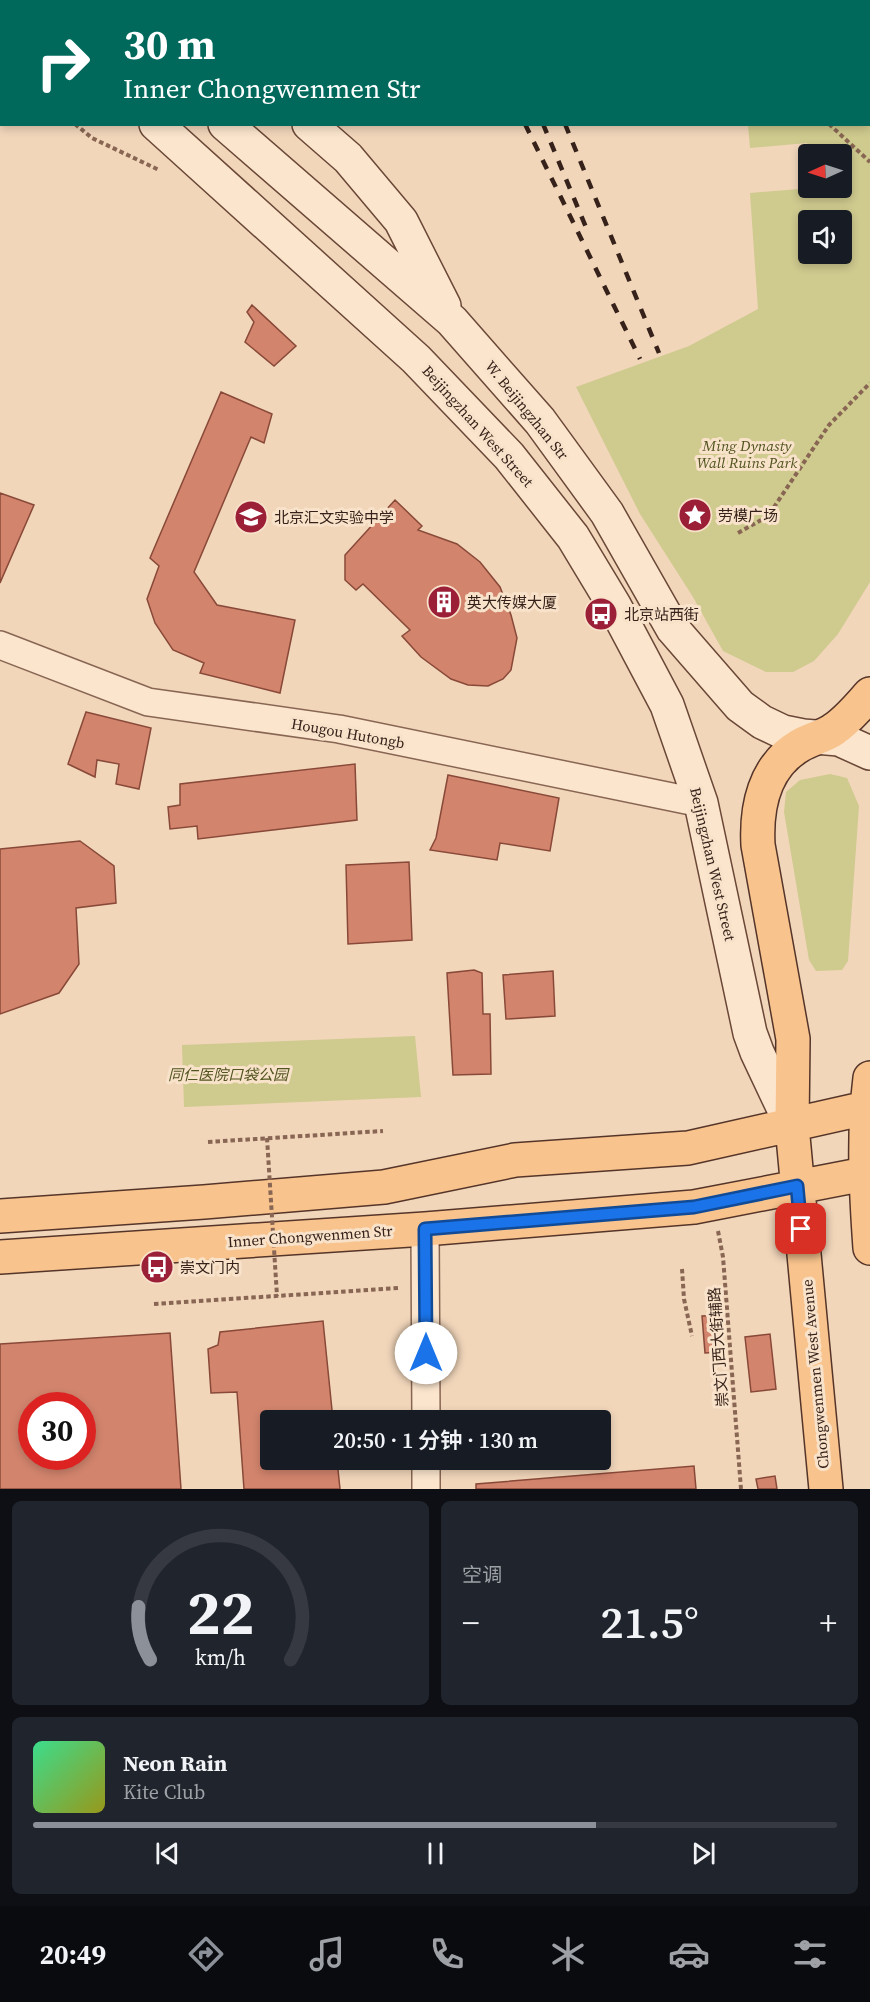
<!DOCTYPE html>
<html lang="zh">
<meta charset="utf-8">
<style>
:root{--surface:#171b24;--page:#20242c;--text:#f1f3f6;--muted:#9ea1a6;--line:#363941;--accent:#8c9099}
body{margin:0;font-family:"Source Serif 4","Noto Sans SC",serif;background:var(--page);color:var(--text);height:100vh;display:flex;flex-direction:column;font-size:22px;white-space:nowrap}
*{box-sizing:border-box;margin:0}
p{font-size:20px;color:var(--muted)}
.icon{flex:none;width:33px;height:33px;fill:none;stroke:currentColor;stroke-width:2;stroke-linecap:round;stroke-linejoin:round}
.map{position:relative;height:1489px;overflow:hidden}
.side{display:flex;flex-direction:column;gap:12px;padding:12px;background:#0d0f14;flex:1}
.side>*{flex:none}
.hud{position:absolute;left:0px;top:0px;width:870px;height:126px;box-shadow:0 3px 9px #0003;background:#00695c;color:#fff;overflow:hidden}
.needle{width:39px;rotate:267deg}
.controls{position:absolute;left:798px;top:144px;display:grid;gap:12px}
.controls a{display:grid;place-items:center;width:54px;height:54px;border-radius:6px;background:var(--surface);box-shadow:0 3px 9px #0003;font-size:30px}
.speed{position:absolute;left:18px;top:1392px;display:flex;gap:12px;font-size:30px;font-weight:700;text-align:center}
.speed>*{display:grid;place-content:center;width:78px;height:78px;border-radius:50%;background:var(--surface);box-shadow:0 3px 9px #0003;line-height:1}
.speed .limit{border:9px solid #d22;background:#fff;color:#111}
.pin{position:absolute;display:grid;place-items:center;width:51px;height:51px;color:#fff;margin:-26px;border-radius:12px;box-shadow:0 3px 9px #0006}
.me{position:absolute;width:66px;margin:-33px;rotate:0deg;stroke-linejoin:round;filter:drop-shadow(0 0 4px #0008)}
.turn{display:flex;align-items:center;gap:21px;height:126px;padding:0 24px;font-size:27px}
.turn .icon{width:78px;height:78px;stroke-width:2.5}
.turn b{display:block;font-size:42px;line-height:51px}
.big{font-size:45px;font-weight:600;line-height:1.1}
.side .card{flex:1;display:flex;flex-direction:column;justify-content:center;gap:9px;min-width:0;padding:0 21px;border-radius:9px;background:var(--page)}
.side .dial{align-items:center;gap:0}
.dial svg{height:156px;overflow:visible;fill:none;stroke:var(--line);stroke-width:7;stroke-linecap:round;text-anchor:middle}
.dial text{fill:var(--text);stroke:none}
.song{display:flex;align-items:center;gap:18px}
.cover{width:72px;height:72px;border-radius:9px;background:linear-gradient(135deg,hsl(150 70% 55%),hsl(60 70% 35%))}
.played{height:6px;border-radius:3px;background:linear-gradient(90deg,var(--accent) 70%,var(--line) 70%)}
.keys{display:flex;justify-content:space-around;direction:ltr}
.heat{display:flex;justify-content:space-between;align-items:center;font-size:33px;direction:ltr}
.side .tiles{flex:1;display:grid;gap:12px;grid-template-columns:1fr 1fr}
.card:last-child{grid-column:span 2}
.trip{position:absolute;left:260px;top:1410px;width:351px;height:60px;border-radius:6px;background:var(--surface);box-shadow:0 3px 9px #0003;font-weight:600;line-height:60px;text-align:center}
.dock{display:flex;height:96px;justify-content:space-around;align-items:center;background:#090b0e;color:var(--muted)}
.dock .icon{width:42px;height:42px}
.dock .on{color:var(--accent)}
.dock b{font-size:27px;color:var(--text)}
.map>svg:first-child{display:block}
.green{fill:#cfca8e;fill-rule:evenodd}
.building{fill:#d2846d;stroke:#894938;stroke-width:1.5;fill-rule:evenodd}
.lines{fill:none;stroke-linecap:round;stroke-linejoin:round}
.street-casing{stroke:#886653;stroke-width:30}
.secondary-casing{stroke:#6a4737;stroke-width:36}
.primary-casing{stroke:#553529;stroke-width:36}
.path{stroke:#886653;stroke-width:4;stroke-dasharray:4.5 3;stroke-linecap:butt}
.street{stroke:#fbe5cd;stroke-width:27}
.secondary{stroke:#fbe5cd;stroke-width:33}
.primary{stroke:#f8c38d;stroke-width:33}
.rail{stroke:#36221a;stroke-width:4.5;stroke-dasharray:10 10;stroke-linecap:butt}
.path-bridge{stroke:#886653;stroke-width:4;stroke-dasharray:4.5 3;stroke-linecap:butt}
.route-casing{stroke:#114b97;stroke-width:15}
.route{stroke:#1a73e8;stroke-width:10}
.labels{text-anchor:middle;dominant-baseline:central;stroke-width:6;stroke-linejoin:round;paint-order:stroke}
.street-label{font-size:15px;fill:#36221a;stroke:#f8e2ca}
.park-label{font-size:15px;font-style:italic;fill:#50541f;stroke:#f8e2ca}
.poi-label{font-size:15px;fill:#36221a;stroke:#f8e2ca;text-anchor:start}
</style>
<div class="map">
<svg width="870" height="1489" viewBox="0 0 870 1489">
<rect width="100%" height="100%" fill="#f1d6ba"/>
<!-- green -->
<path class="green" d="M737 0H870V582L838 634 814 661 793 672H766L723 651 693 597 640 514 576 387 689 346 758 309 750 193 812 188H842V154H809L807 143 750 148 748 125 868 124V2ZM808 220H842V254H808Z
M830 774 847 778 859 806 848 961 842 970 816 971 809 960 784 812 786 792 800 780Z
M415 1036 421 1097 184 1107 182 1045Z"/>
<!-- building -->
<path class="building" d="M252 305 296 346 274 366 245 342 254 322 247 312Z
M221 392 272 414 264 443 251 437 194 572 217 605 295 620 280 693 200 673 204 663 173 650 155 623 147 599 159 566 150 558Z
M0 493 34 505 0 583Z
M395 500 422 526 418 530 457 544 480 562 500 587 511 615 517 638 511 670 503 679 488 686 468 685 451 679 421 657 402 636 410 630 363 584 356 590 345 580V555Z
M86 712 151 728 139 789 116 784 119 764 97 760 95 777 68 764Z
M355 764 357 820 198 839 197 826 170 829 168 807 180 805V784Z
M448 775 559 798 550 851 500 843 497 860 430 850 436 838Z
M80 841 114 866 116 903 76 908 79 964 59 993 0 1014V849Z
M409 862 412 940 348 944 346 865Z
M474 970 482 973 483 1014H490L491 1074 453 1075 447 973Z
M553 971 555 1016 506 1019 503 975Z
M721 1315 723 1352 705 1353 702 1316Z
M323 1321 333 1420H270V1460H337L340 1489H244L237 1392 211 1393 208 1349 218 1345 220 1332Z
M170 1333 181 1489H0V1344ZM32 1406H82V1456H32Z
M770 1334 776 1389 751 1392 745 1337Z
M694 1466 696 1489H476V1484Z
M775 1476 777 1489H758L756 1479Z"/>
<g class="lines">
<defs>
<path id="street" d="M0 645 148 702 339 729 701 803
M425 1229 426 1420
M426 1489V1460"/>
<path id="secondary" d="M17 0 19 2
M86 0 88 2
M164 0 166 2
M156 124 416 359 509 456 573 537 614 605 667 705 701 803 750 1033 757 1052 792 1126
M225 124 452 321 540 421 607 513 673 629 740 706 762 722 783 732 803 736 839 739 870 753
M309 124 348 158 401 221 444 306"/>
<path id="primary" d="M870 1078C863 1134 866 1192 870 1248
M0 1216 204 1202 384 1187 515 1160 688 1148 870 1107
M0 1257 425 1229 694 1207 870 1173
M826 1489 792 1126 793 1039 758 845C756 807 764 767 799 746 810 739 823 737 833 730 847 721 859 706 870 694"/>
</defs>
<!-- street casing -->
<use href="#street" class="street-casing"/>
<!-- secondary casing -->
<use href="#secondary" class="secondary-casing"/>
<!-- primary casing -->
<use href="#primary" class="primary-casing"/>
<!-- path -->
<path class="path" d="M791 2V0
M0 62 2 63
M75 124 92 138 159 170
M829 124 870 162
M738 533 768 516 829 425 870 383
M208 1142 383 1131
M718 1231 723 1257 741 1489
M682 1269 684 1299 692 1336
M154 1304 398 1288"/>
<!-- street -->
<use href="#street" class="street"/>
<!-- secondary -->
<use href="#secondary" class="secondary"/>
<!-- primary -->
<use href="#primary" class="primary"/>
<!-- rail -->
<path class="rail" d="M469 0V2
M491 0 492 2
M513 0V2
M525 124 640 359
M543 124 588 232
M565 124 659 353"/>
<!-- path-bridge -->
<path class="path-bridge" d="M267 1138 277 1296"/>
</g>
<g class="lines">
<defs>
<path id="route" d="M426 1353 425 1229 694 1207 797 1186 801 1229"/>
</defs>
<!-- route casing -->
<use href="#route" class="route-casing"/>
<!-- route -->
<use href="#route" class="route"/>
</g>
<!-- icons -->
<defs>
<symbol id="sight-disc" viewBox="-11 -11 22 22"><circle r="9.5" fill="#9b1f37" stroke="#f8e2ca"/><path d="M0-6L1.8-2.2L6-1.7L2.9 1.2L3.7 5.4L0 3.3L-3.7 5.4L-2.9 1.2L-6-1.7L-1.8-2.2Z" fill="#fff"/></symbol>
<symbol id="school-disc" viewBox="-11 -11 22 22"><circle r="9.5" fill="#9b1f37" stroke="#f8e2ca"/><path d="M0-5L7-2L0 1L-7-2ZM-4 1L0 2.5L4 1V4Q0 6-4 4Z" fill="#fff"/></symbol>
<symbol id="building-disc" viewBox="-11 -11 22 22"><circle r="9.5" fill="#9b1f37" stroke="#f8e2ca"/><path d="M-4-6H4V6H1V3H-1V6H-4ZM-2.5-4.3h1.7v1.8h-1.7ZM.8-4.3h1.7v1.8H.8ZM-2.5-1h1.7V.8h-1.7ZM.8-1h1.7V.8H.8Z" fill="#fff"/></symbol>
<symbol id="bus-disc" viewBox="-11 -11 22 22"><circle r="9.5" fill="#9b1f37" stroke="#f8e2ca"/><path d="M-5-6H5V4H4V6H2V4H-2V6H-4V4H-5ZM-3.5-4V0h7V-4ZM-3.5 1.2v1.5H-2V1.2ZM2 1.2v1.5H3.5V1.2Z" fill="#fff"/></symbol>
</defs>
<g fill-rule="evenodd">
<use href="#sight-disc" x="676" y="496" width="38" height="38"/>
<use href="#school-disc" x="232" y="498" width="38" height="38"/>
<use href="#building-disc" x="425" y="583" width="38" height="38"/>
<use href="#bus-disc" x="582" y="595" width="38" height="38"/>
<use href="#bus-disc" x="138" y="1248" width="38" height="38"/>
</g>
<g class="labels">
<!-- street labels -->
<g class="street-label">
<text transform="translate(527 410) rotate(51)">W. Beijingzhan Str</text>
<text transform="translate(478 426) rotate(48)">Beijingzhan West Street</text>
<text transform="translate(348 733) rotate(10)">Hougou Hutongb</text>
<text transform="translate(713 864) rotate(77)">Beijingzhan West Street</text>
<text transform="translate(310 1236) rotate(-4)">Inner Chongwenmen Str</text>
<text transform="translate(718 1347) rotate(-94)">崇文门西大街辅路</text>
<text transform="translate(815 1374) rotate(-95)">Chongwenmen West Avenue</text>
</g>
<!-- park labels -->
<g class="park-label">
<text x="747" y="445">Ming Dynasty<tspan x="747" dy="17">Wall Ruins Park</tspan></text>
<text x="228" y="1074">同仁医院口袋公园</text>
</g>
<!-- poi labels -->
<g class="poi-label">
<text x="718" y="515">劳模广场</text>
<text x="274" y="517">北京汇文实验中学</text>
<text x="467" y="602">英大传媒大厦</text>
<text x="624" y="614">北京站西街</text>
<text x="180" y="1267">崇文门内</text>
</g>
</g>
</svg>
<div class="controls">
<a><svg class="needle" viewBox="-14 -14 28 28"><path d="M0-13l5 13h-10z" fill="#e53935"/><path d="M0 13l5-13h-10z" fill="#9ea1a6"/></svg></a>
<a><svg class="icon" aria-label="sound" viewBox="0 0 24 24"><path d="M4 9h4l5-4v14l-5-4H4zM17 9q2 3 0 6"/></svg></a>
</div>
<div class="speed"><div class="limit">30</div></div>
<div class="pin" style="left:801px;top:1229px;background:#d93025"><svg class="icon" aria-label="arrive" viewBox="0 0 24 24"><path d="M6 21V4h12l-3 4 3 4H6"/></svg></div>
<svg class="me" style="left:426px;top:1353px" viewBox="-20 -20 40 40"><circle r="19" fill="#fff"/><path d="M0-13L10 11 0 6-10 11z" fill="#1a73e8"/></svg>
<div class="trip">20:50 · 1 分钟 · 130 m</div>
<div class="hud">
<div class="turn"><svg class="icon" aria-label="right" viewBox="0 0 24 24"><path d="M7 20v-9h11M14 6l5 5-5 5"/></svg><div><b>30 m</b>Inner Chongwenmen Str</div></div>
</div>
</div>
<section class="side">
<div class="tiles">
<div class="card dial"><svg viewBox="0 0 100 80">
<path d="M14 69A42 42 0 1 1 86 69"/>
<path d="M14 69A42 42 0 0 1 8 42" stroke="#8c9099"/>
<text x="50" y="56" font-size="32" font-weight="700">22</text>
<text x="50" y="72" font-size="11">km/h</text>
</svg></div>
<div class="card"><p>空调</p>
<div class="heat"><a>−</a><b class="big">21.5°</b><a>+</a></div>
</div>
<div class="card">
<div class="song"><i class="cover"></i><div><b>Neon Rain</b><p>Kite Club</p></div></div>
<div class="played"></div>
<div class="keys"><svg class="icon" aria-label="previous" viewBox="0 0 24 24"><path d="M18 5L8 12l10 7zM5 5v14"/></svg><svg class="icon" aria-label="pause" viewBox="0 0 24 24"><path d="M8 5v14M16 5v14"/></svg><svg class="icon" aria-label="next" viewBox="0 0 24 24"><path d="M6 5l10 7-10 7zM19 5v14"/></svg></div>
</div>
</div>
</section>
<nav class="dock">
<b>20:49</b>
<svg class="icon on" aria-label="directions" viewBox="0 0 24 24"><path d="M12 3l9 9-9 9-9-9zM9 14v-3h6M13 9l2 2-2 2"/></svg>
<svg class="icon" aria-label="music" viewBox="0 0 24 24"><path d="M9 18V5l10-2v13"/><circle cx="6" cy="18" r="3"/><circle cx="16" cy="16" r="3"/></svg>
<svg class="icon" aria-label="phone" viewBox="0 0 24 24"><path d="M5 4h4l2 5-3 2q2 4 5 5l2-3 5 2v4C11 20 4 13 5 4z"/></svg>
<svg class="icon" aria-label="climate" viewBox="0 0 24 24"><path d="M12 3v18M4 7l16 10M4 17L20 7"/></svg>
<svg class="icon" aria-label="car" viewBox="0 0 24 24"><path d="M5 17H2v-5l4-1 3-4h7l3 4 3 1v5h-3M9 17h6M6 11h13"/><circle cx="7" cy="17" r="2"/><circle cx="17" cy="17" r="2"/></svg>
<svg class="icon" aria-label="filters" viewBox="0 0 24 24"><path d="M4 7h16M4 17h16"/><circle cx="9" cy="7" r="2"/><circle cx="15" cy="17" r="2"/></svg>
</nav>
